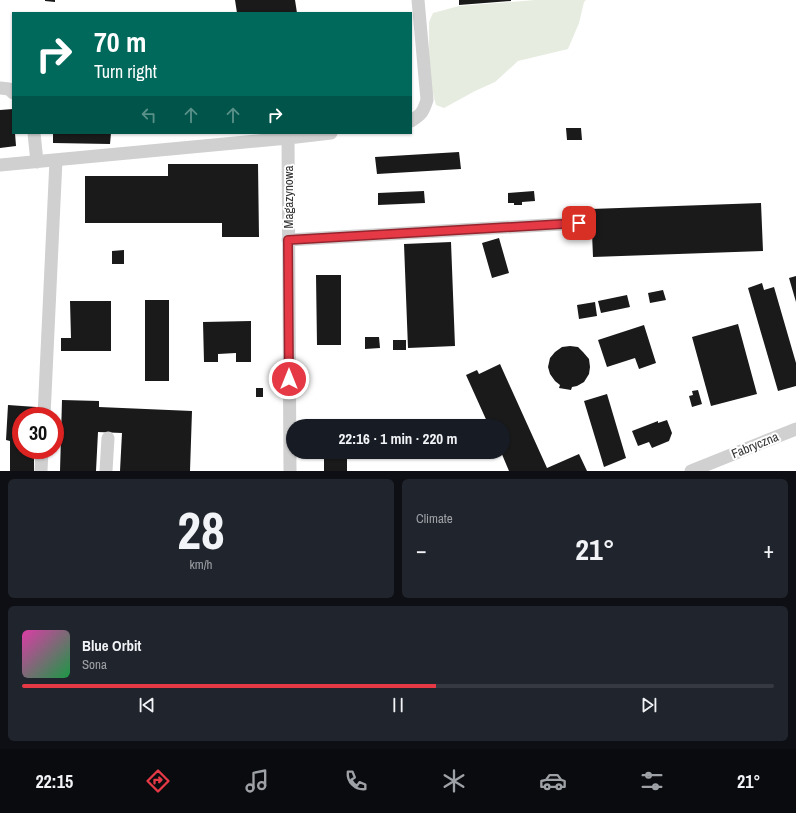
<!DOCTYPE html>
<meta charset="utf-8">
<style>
:root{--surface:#171b24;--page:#20242c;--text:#f1f3f6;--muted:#9ea1a6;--line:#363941;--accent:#e63946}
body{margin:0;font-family:"Archivo Narrow",sans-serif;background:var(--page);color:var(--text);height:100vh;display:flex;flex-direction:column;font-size:15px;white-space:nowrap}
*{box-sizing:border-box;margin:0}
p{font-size:13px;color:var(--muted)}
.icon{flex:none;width:22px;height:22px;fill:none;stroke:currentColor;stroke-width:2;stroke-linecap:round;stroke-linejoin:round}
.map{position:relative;height:471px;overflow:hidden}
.details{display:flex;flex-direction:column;gap:8px;padding:8px;background:#0d0f14;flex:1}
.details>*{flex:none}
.guide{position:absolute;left:12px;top:12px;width:400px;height:122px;border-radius:0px;box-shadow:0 1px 3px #0004;background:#00695c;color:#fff;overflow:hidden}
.speed{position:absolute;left:12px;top:407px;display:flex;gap:8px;font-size:20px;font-weight:700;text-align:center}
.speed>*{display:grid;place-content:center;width:52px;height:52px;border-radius:50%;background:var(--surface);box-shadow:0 1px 3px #0004;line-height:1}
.speed .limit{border:6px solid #d22;background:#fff;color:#111}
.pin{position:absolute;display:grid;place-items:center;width:34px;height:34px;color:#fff;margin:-17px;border-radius:8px;box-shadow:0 2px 6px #0006}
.me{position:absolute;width:44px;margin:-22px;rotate:0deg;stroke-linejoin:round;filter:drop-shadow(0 0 3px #0008)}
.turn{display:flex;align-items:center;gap:14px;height:84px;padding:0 16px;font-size:18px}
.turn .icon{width:52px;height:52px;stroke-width:2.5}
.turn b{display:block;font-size:28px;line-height:34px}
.lanes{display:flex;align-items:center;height:38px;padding:0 16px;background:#0003;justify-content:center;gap:20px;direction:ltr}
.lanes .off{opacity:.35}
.big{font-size:30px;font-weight:700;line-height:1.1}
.details .card{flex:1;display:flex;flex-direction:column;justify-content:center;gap:6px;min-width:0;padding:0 14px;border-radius:6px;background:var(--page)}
.details .dial{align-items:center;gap:0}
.dial b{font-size:52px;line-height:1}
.song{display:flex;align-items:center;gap:12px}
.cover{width:48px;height:48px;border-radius:6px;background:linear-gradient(135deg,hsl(320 70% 55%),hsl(140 70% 35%))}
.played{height:4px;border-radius:2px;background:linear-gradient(90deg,var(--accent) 55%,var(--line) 55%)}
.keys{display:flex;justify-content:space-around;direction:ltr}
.heat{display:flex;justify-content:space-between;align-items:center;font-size:22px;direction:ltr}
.details .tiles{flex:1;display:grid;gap:8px;grid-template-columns:1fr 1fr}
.card:last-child{grid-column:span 2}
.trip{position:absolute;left:286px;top:419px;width:224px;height:40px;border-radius:20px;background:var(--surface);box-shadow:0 1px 3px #0004;font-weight:700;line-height:40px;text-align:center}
.tabs{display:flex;height:64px;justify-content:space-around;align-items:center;background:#090b0e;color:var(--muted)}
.tabs .icon{width:28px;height:28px}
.tabs .selected{color:var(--accent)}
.tabs b{font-size:18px;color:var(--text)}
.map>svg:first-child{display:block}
.green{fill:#e6ecdf}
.building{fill:#1a1a1a}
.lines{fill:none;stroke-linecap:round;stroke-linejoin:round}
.minor{stroke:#d0d0d0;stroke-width:13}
.route-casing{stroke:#96252e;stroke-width:10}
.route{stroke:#e63946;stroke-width:7}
.labels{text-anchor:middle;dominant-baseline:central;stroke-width:4;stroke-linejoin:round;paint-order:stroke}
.street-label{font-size:13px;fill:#333;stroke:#fff}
</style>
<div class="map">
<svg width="796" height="471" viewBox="0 0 796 471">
<rect width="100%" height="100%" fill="#fff"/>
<!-- green -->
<path class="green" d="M535 0H586L584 2 579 23 568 49 518 61 495 82 475 91 444 108 436 105 432 90 429 64V22L433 13 459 6Z"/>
<!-- building -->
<path class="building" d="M45 0H55V2L45 1Z
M235 0H295L297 13H237Z
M459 0H511V1L459 5Z
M13 109V133H15L16 146 0 148V110Z
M566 128H581L582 140H567Z
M53 133H111L110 144 53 143Z
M459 152 461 169 377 174 375 157Z
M168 164H258L259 237H222V223H85V176H168Z
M424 191 425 203 378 205V193Z
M534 191 535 201 522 202V205H514V203H508V193Z
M761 203 763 251 593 257 591 209Z
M499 238 509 273 492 278 482 243Z
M451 242 455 346 408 348 404 244Z
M124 250V264H112V251Z
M316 275H341V345H317Z
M796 276V302L789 278Z
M762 283 764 290 774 287 796 363V386L778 391 748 288Z
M663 290 666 300 650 303 648 293Z
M627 295 630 307 601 313 598 301Z
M145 300H169V381H145Z
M70 301H111V351H61V338H71Z
M595 302 597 316 579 319 577 305Z
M251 321V362H236V353L218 354V362H204L203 322Z
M738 324 757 394 711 406 692 337Z
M644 325 656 363 639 369 635 358 607 367 598 340Z
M365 337H379L380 348 365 349Z
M393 340H406V350H393Z
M570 346 578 347 583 352 589 359 590 367 589 374 584 382 577 386 572 387 571 390 559 388 560 385 555 381 550 374 548 367 550 358 555 352 562 347Z
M500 364 547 468 579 454 587 471H509L501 452H503V426H489L466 375 477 370 479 374Z
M256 388H263V397H256Z
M698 390 702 404 692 407 689 396 693 395 692 391Z
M607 394 626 458 604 467 584 401Z
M62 400 99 401V407L192 411 190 471H120L122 433 98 432 96 471H60Z
M8 405 36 407 35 416H21V450H34V471H10V441L6 440Z
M667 420 672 433 669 441 652 448 649 442 638 446 632 431 658 421V423Z
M324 452H347V471H324Z"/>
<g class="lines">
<!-- minor -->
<path class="minor" d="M0 88 9 89 13 93
M411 121C422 114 423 112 427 100L418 0
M34 133 37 162
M288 138 290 471
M0 165 288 138 331 133
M288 240 579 223
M44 416 56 160
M41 471 42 450
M106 471 108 438
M691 471 796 429"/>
</g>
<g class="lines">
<defs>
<path id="route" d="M289 379 288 240 579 223"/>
</defs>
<!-- route casing -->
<use href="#route" class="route-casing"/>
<!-- route -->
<use href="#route" class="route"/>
</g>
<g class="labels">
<!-- street labels -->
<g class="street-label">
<text transform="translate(288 197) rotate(-90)">Magazynowa</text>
<text transform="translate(755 445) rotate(-22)">Fabryczna</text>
</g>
</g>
</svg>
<div class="speed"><div class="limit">30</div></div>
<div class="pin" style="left:579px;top:223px;background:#d93025"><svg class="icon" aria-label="arrive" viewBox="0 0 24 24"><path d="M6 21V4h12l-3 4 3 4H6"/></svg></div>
<svg class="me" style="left:289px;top:379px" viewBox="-20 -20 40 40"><circle r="17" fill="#e63946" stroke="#fff" stroke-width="3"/><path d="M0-11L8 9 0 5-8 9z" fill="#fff"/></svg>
<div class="trip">22:16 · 1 min · 220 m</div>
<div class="guide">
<div class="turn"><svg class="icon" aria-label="right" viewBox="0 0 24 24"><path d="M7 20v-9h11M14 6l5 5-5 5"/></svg><div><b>70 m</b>Turn right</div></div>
<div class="lanes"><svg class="icon off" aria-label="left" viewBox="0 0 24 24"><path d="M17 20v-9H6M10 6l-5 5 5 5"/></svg><svg class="icon off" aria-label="ahead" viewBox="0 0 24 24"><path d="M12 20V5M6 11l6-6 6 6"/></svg><svg class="icon off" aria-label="ahead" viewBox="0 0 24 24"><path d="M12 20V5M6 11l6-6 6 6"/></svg><svg class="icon" aria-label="right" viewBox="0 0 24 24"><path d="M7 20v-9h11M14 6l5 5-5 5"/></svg></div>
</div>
</div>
<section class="details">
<div class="tiles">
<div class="card dial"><b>28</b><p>km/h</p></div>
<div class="card"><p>Climate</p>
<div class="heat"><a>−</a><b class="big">21°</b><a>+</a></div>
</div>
<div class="card">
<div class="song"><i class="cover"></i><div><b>Blue Orbit</b><p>Sona</p></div></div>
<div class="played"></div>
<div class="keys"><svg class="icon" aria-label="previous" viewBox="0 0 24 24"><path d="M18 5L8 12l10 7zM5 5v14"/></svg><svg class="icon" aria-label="pause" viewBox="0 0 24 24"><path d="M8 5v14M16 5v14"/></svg><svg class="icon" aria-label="next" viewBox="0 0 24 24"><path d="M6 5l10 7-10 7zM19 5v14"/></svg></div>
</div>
</div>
</section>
<nav class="tabs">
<b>22:15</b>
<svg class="icon selected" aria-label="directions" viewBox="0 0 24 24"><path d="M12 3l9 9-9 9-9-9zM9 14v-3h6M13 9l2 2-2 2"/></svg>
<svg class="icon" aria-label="music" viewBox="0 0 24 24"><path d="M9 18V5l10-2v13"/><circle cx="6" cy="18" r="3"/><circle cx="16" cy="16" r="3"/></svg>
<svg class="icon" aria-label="phone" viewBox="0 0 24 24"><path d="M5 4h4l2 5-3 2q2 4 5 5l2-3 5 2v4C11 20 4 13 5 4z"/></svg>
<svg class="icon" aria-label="climate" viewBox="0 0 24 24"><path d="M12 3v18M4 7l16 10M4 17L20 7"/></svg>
<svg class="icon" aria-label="car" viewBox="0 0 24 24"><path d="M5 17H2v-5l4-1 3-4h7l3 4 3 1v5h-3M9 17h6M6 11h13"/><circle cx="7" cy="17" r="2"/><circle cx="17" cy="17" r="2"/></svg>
<svg class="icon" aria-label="filters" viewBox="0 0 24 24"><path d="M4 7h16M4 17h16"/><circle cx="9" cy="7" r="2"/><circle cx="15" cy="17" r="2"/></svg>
<b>21°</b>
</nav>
